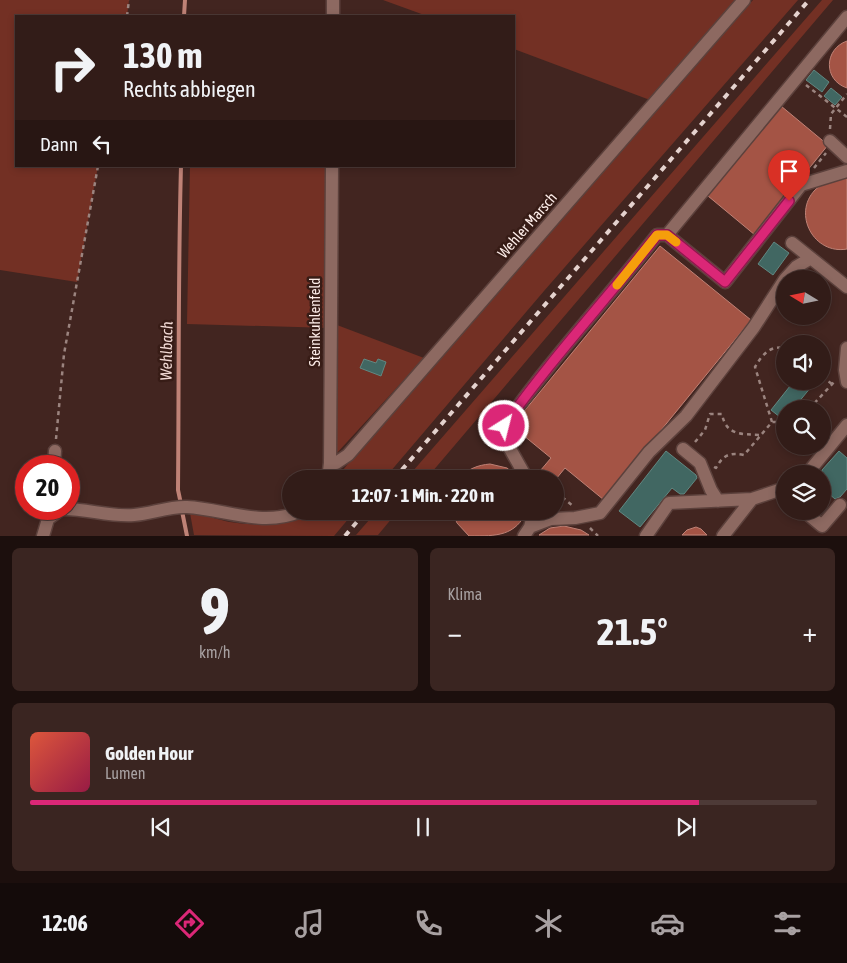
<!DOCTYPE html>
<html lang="de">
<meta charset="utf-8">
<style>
:root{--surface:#321c18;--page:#3a2521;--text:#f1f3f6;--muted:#a8a1a2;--line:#4d3a37;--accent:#db2777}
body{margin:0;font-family:"Asap Condensed",sans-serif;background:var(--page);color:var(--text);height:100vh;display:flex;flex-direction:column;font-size:19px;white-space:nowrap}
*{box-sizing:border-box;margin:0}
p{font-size:16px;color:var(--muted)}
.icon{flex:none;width:28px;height:28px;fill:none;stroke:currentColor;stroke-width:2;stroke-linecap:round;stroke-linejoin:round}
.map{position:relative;height:536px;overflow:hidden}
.side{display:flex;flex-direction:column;gap:12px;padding:12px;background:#1c0f0d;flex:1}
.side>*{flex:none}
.banner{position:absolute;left:15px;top:15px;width:500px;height:152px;border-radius:0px;box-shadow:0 2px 8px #0003,0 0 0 1px var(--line);background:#321c18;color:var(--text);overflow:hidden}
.needle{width:32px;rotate:280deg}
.buttons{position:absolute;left:776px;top:270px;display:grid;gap:10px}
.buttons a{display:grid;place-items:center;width:55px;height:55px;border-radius:50%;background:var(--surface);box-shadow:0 2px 8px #0003,0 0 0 1px var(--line);font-size:25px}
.speed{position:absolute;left:15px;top:455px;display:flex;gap:10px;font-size:25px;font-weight:700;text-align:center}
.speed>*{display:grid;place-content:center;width:65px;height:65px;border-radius:50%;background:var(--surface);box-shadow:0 2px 8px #0003,0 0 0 1px var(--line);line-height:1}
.speed .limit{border:8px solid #d22;background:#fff;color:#111}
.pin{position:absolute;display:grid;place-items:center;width:42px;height:42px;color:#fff;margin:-51px -21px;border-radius:50% 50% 50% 0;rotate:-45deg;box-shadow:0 0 5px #0007}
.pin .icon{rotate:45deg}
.me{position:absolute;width:55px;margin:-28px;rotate:36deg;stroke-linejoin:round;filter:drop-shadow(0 0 4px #0008)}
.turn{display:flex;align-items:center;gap:18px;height:105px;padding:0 25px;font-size:22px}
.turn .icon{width:65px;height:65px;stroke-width:2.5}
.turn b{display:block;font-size:35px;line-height:42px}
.then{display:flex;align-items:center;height:48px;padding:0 25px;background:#0003;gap:10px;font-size:19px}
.big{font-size:38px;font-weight:700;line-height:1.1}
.side .widget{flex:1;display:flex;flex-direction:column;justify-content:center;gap:8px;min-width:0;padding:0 18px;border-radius:8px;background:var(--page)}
.side .dial{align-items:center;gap:0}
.dial b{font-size:65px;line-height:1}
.song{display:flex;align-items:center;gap:15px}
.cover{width:60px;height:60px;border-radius:8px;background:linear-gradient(135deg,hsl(10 70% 55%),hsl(340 70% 35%))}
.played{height:5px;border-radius:2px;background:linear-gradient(90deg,var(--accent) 85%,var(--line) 85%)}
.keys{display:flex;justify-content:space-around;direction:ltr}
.heat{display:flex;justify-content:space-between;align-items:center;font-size:28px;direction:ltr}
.side .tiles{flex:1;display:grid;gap:12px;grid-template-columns:1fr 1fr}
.widget:last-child{grid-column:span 2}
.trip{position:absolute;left:282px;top:470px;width:282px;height:50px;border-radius:25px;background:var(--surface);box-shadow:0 2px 8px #0003,0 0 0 1px var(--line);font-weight:700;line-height:50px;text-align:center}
.tabs{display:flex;height:80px;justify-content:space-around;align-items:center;background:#140b0a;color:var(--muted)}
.tabs .icon{width:35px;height:35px}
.tabs .active{color:var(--accent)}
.tabs b{font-size:22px;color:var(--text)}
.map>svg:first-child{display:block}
.green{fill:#733024}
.water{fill:#a45445;stroke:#bf8276}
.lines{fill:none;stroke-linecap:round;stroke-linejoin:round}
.stream{stroke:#bf8276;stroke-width:4}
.building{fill:#416762;stroke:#618882}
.minor-casing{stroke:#5c413c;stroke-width:15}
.path{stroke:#9b847f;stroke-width:2.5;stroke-dasharray:4 4;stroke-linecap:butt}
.minor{stroke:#8d6961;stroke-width:12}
.rail{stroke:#e4d2ce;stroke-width:4;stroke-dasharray:6 6;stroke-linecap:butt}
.route-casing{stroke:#8e194d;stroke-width:12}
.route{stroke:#db2777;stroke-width:9}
.slow{stroke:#f59e0b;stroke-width:9}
.labels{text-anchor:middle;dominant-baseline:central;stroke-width:5;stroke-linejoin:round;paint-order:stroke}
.street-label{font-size:15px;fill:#feeeea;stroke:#371c16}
.water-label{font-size:16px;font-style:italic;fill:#f1d9d4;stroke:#371c16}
</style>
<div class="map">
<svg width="847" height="536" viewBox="0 0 847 536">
<rect width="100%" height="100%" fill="#422520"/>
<!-- green -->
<path class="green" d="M0 0H129L127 16H16V166H98L77 282 0 270Z
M383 0H738L650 100 514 49V16H427Z
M753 0H798L544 291 384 479H336L354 456 583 189Z
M822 0H833L426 479H406Z
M190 166H332L331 328 187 324Z
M337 325 424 358 336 454Z
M312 511H355L334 536 194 535 190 513C202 514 213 518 225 521 248 526 293 528 312 511Z
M377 511H398L378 535H356Z"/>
<!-- water -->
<path class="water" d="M847 41V88C823 80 824 49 847 41Z
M781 106 828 145 755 235 708 196Z
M847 176V249C814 255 792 214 815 190 823 182 837 179 847 176Z
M660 246 751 320 604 500 565 468 556 479H550L540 471 551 458 512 426Z
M490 464 507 468 520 479H459C467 469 478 465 490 464Z
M452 511H527C515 536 498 536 469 536L457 523Z
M564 526 581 530 589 535H539L550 528Z
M696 527 701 529 707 535H682L687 530Z"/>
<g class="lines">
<!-- stream -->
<path class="stream" d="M184 16 185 0
M181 166C178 274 179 382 178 490L181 504
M182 511 187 536"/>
</g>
<!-- building -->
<path class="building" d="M814 70 829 82 822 92 806 80Z
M831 88 842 97 835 105 824 96Z
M774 242 789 253 773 275 758 264Z
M364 359 376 363 378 359 386 362 381 376 360 368Z
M794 381H816L793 409H785V421L771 410Z
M666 451 696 475 697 478 684 494H680L672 488 640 527 619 511Z
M839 451 847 458V489L840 497 835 499 822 488V470Z"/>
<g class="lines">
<defs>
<path id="minor" d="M333 16V0
M847 17 667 235 725 282 801 185 847 171
M830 141 847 157
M792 243 847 287
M785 279 796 267 811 258
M847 348 845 370 847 382
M683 449 700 463 711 490 718 501
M330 463H336L348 455 744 0
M54 466 55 451
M806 474 811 469 847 425
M328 479 330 463 332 166
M527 479 505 440 504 426C551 359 607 299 657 235H667
M804 511 822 526 840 505
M530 527 551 519 575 518 600 513 649 452 686 416 754 327 785 279
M43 536 48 519 61 509C85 508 109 517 134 515 151 514 169 506 187 507 225 509 263 528 301 511
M524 536 530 527 534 511
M646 536 669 503 752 499 785 488
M723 536 752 499"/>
</defs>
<!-- minor casing -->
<use href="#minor" class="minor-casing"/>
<!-- path -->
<path class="path" d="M127 16 129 0
M806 85 847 117
M830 129 831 114 847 94
M814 168 826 153
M822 377 832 384
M809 409 835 381
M772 422 755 367C762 355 770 345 785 348
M56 439 64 354 98 166
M695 442 705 430 710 414H722C726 436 742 434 761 435
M714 467 716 468C723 455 730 452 744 455L772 422H785
M556 492 573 506
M590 528 598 536"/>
<!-- minor -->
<use href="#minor" class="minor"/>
<!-- rail -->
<path class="rail" d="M394 479 809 0
M345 536 366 511"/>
</g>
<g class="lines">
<defs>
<path id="route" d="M504 426C551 359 607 299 657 235H667L725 282 789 201"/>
</defs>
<!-- route casing -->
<use href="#route" class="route-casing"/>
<!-- route -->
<use href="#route" class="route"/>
<!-- slow -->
<path class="slow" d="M617 285 657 235H667L676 242"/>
</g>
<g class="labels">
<!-- street labels -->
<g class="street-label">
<text transform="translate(527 225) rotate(-49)">Wehler Marsch</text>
<text transform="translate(314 322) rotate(-90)">Steinkuhlenfeld</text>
</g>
<!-- water labels -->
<g class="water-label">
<text transform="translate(166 351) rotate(-89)">Wehlbach</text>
</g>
</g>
</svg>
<div class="buttons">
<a><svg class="needle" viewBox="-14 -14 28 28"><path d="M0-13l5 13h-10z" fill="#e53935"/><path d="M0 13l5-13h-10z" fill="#a8a1a2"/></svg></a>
<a><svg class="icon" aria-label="sound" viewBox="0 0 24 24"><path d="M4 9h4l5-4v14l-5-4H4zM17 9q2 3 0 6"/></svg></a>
<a><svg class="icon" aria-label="search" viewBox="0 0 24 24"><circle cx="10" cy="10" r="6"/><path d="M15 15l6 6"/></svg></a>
<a><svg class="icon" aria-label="layers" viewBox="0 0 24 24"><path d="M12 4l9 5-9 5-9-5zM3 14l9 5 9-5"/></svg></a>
</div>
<div class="speed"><div class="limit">20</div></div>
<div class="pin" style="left:789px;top:201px;background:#d93025"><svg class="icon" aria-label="arrive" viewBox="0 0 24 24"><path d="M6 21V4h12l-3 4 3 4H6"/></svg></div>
<svg class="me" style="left:504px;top:426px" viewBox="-20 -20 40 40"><circle r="17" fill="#db2777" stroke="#fff" stroke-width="3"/><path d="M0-11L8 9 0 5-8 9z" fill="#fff"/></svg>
<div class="trip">12:07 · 1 Min. · 220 m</div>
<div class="banner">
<div class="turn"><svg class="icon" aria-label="right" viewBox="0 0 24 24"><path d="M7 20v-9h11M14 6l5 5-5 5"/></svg><div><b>130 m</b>Rechts abbiegen</div></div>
<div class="then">Dann<svg class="icon" aria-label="left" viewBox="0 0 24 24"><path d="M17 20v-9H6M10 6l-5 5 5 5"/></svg></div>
</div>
</div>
<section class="side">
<div class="tiles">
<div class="widget dial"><b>9</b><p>km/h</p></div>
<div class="widget"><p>Klima</p>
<div class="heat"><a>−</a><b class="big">21.5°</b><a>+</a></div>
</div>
<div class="widget">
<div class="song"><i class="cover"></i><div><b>Golden Hour</b><p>Lumen</p></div></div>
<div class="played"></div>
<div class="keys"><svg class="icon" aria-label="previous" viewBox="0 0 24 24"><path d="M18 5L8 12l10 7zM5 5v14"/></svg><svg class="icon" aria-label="pause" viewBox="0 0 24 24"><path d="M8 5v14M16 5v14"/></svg><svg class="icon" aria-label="next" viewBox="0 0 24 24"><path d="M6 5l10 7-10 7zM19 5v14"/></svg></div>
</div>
</div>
</section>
<nav class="tabs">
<b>12:06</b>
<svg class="icon active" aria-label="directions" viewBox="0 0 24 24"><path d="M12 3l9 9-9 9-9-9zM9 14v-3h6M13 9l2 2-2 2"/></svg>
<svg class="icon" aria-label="music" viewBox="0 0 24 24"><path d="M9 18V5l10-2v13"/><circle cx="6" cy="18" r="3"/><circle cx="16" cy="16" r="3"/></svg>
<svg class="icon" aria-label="phone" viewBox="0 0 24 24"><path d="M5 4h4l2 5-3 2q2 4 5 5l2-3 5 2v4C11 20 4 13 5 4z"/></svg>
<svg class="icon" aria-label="climate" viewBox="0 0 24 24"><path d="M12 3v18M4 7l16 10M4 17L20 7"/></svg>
<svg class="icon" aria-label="car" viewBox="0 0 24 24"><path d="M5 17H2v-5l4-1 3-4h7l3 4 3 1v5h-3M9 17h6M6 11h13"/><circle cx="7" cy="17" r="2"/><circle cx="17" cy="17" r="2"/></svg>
<svg class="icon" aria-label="filters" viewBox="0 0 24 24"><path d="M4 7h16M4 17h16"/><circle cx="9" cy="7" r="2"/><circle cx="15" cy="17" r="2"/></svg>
</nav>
